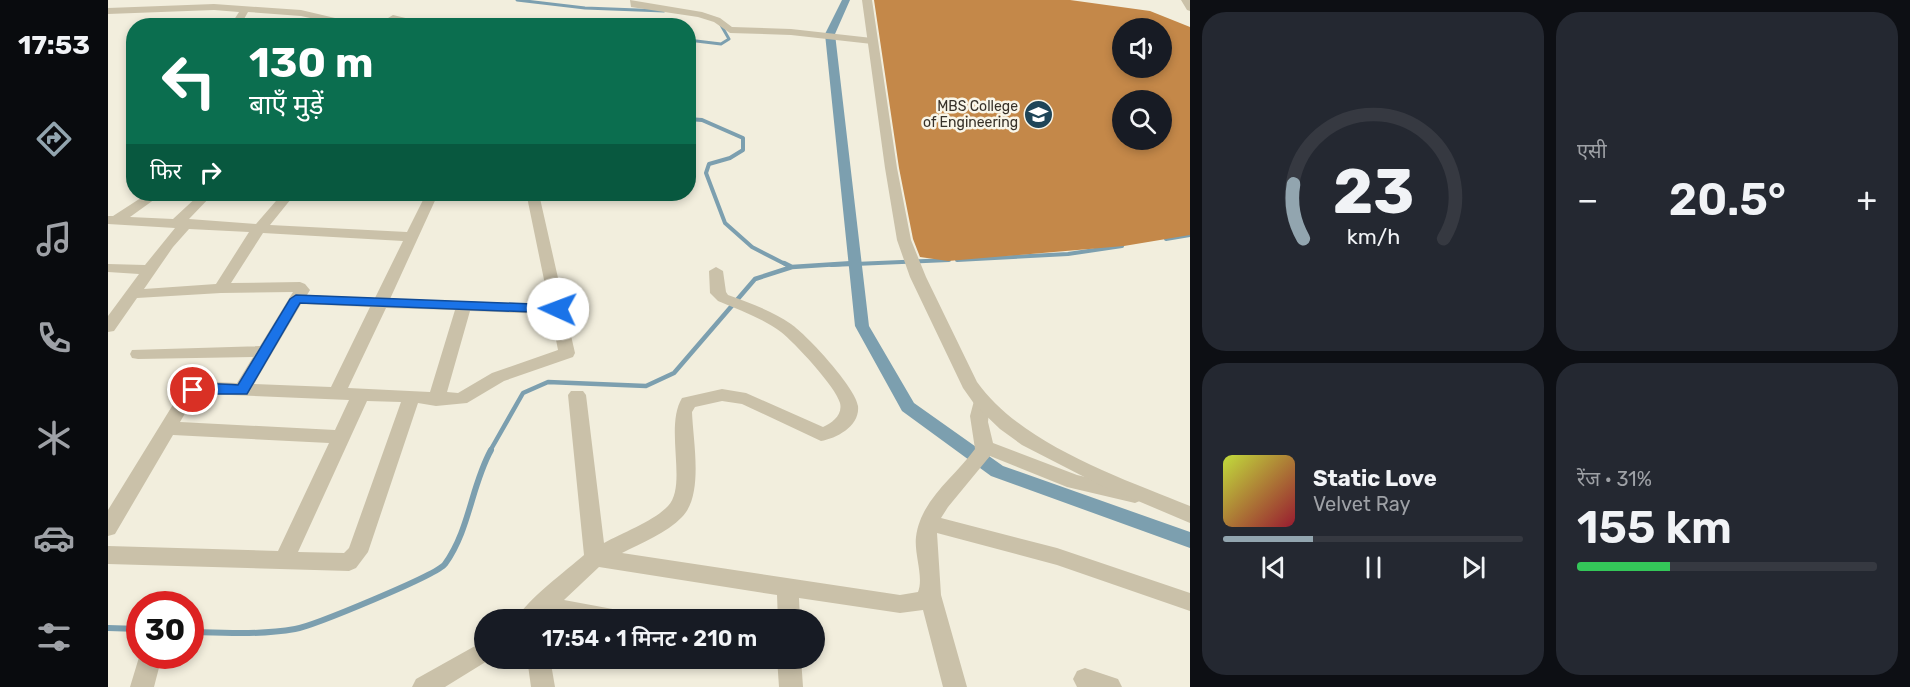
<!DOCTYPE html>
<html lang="hi">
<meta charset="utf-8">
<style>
:root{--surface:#171b24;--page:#242831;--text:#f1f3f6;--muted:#9ea1a6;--line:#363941;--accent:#92a5af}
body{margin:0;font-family:Rubik,"Noto Sans Devanagari",sans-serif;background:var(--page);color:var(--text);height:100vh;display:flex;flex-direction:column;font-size:22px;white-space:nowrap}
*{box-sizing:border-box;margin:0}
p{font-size:20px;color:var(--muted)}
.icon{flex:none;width:33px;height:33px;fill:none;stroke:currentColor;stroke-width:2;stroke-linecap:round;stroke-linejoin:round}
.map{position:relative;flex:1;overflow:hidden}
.drawer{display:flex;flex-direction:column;gap:12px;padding:12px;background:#0d0f14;width:720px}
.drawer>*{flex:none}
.top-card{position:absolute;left:18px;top:18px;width:570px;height:183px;border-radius:24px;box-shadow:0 3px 9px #0003;background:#0b6e4f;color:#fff;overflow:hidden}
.controls{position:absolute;left:1004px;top:18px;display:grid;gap:12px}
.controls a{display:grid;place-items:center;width:60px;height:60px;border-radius:50%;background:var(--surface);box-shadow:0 3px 9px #0003;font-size:30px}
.speed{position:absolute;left:18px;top:591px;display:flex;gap:12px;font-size:30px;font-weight:700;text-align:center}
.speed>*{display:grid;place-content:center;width:78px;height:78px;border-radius:50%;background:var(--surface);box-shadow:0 3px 9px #0003;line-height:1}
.speed .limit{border:9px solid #d22;background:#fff;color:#111}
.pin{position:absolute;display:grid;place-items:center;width:51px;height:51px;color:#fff;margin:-26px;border:3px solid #fff;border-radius:50%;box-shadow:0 2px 6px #0007}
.me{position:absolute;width:66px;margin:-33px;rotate:272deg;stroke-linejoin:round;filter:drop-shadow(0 0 4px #0008)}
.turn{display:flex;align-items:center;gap:21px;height:126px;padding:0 24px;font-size:27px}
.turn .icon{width:78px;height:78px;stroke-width:2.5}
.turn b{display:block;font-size:42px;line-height:51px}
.then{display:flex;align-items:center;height:57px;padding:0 24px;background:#0003;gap:12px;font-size:22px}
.big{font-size:45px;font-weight:600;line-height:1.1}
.drawer .card{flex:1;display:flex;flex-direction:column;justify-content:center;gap:9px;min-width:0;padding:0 21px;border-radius:24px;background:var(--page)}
.drawer .dial{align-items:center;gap:0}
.dial svg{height:156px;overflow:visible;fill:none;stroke:var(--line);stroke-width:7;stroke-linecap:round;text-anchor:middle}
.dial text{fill:var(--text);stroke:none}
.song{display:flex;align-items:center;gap:18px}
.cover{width:72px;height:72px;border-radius:9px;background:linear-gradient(135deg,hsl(70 70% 55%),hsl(350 70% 35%))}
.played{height:6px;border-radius:3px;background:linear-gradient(90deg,var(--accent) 30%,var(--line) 30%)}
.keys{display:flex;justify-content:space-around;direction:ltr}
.heat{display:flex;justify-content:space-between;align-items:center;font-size:33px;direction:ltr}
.charge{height:9px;border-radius:4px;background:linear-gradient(90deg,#34c759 31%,var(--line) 0)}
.drawer .tiles{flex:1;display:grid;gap:12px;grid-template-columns:repeat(2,1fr)}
.trip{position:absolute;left:366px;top:609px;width:351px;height:60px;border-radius:30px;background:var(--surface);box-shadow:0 3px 9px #0003;font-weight:600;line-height:60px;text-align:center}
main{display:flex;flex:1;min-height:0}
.tab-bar{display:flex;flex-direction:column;width:108px;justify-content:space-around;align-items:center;background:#090b0e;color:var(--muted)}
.tab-bar .icon{width:42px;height:42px}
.tab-bar .selected{color:var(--accent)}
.tab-bar b{font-size:27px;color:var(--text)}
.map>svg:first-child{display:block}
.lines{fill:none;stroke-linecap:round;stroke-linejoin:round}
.stream-far3{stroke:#7c9faf;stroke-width:3}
.stream-far2{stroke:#7c9faf;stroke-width:4}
.stream-far1{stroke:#7c9faf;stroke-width:4.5}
.stream{stroke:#7c9faf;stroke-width:6}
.canal{fill:#7c9faf;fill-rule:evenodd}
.building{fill:#c48849;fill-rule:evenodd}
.minor{fill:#cac1a9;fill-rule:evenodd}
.tertiary{fill:#cac1a9;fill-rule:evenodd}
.route{fill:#1a73e8;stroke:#114b97;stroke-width:1.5}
.labels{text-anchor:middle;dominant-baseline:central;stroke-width:5;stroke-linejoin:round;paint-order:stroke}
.far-poi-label{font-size:14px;fill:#373129;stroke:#f9f6e9;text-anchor:end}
</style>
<main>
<nav class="tab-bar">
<b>17:53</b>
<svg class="icon selected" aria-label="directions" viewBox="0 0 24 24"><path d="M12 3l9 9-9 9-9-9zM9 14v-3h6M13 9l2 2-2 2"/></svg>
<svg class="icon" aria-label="music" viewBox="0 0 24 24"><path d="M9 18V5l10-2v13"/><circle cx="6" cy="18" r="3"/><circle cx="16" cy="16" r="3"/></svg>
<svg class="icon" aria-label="phone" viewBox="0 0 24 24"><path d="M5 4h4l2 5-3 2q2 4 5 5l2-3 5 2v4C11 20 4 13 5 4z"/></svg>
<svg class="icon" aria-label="climate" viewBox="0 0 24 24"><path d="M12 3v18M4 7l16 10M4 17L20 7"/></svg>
<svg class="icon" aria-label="car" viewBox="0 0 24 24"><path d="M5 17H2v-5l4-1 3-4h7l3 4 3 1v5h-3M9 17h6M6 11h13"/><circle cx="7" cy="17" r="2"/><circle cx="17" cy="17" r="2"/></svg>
<svg class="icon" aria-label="filters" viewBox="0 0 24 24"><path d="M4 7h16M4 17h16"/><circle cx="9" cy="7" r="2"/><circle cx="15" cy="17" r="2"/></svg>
</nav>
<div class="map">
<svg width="1082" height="687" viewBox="0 0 1082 687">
<rect width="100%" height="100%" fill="#f2eedd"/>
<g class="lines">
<!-- stream-far3 -->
<path class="stream-far3" d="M409 0 477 8 556 11
M580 40 613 44 621 39 613 25"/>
<!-- stream-far2 -->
<path class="stream-far2" d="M580 119 594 120 635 138V150L622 158 601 164 598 173 617 223 644 247 679 265
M1058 239 1082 235
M849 260 960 254 1014 246
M723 265 841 260"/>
<!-- stream-far1 -->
<path class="stream-far1" d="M676 263 684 267
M382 451 415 393 440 382 538 386 566 373 647 279 684 267 746 263"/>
<!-- stream -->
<path class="stream" d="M0 628 32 629
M82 632C117 633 153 635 187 629 205 626 329 575 337 564 362 529 363 486 383 450"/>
<!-- canal -->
<path class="canal" d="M734 0H742L727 34 761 326 806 403 895 466 1082 532V548L883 476 794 411 747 326 717 34Z"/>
</g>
<!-- building -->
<path class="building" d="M766 0H962L1042 11 1082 27V235L1016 246 840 261 812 257 805 239 791 168ZM1014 28H1053V68H1014ZM1014 100H1053V140H1014Z"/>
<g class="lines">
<!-- minor -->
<path class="minor" d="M522 0 594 12 612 18 624 27 683 29 764 38 769 41 764 44 683 35 622 33 606 22 590 17 523 7Z
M1073 0H1082V11L1079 10Z
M106 4 193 10 261 26H239L193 16 140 12 132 26H122L131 12 106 10 0 14V8Z
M285 15 310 21 307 26H297L299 23 282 20 280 18Z
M23 58H26V64L18 61Z
M39 194H54L22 217 65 219 92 194H105L81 219 148 224 174 194H187L162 225 299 232 318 194H330L282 299 441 304 419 197 421 194H431L467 353 465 357 396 381 359 403 328 406 310 403 260 552 248 568 241 571 0 564V546L170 551 221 443 65 435 7 534 0 536V510L74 390C89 378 112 383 129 383L145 357 30 359 24 358 22 354 24 350 152 346 185 292 113 293 29 298 6 331 0 332V316L31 274 0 272V264L37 265 67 228 0 224V216H5ZM81 229 141 232 108 284 36 289 65 247ZM155 233 295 241 267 298 199 295 202 290 197 284 192 282 123 283ZM193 304 262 307 223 387 146 384ZM278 308 347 310 322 392 240 388ZM362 311 443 314 450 350 384 373 350 393 339 392ZM98 394 241 400 227 430 72 422 86 398ZM259 401 293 402 241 548 236 553 190 552Z
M608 267 615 271 618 292 620 295C642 303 664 311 683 324 699 335 748 388 750 406 752 426 729 438 713 441L634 404 614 401 587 407 584 412C585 441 596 495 574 517 559 533 533 543 514 553L792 595 810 592C816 577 806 554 808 537 813 499 846 478 867 449L862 416 867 397H879L882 401 880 422 885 443 969 475 1034 490 1037 495 1034 500 1027 503 959 487 882 456 840 507 833 518 949 548 1082 593V611L949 565 829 533 833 595 859 687H835L815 610 792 613 691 598 692 620H670L669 595 491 567 456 600 510 610 518 613 521 620H459L439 615 435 620H408C417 601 459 570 476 555L460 395 463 391H475L478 395 496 543C514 533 546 521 560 506 580 485 556 428 574 398L614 389 638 393 715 427C724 423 735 415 732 403 728 387 686 342 673 332 654 318 631 310 610 301L602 293 601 271Z
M376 641V658H384L337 687H304L308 679Z
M32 654 54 656 46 687H22Z
M419 658H442L447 687H423Z
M669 658H693L695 687H671Z
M977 668 1010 679 1014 687H969L965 679 969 671Z"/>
<!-- tertiary -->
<path class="tertiary" d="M754 0H764L789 168 803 240 818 277 869 382C913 444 1013 478 1082 506V523L990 484 914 445 892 429 867 405 855 388 802 277 789 240 777 168Z"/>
</g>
<!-- route -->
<path class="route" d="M188 295 450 305 456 309 450 313 192 303 139 394H80L78 390 80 387C96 382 113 384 130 385L182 299Z"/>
<!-- icons -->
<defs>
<symbol id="university-disc" viewBox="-11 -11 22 22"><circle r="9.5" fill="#1f4558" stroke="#f9f6e9"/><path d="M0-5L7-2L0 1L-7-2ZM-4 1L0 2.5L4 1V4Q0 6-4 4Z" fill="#fff"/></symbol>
</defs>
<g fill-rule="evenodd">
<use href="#university-disc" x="914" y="98" width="33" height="33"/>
</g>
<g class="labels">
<!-- far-poi labels -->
<g class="far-poi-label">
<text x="910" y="106">MBS College<tspan x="910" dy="16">of Engineering</tspan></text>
</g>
</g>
</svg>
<div class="controls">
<a><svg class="icon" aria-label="sound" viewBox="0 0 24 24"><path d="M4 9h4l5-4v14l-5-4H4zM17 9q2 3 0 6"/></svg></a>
<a><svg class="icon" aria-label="search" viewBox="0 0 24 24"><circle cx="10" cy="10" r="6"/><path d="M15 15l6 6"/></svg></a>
</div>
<div class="speed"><div class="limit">30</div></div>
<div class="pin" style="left:85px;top:390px;background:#d93025"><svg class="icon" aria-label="arrive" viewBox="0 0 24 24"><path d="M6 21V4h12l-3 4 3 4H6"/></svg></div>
<svg class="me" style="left:450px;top:309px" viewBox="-20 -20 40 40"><circle r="19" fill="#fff"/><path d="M0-13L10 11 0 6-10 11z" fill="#1a73e8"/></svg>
<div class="trip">17:54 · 1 मिनट · 210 m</div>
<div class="top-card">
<div class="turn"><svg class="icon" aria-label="left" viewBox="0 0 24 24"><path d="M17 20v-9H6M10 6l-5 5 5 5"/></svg><div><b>130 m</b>बाएँ मुड़ें</div></div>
<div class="then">फिर<svg class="icon" aria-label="right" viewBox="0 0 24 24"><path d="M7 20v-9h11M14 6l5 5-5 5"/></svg></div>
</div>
</div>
<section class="drawer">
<div class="tiles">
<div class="card dial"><svg viewBox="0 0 100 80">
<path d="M14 69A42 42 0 1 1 86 69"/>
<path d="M14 69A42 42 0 0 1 9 41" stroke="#92a5af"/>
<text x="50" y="56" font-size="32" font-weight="700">23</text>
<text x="50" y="72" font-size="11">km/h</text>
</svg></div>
<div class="card"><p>एसी</p>
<div class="heat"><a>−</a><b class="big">20.5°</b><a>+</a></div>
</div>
<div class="card">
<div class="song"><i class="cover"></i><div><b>Static Love</b><p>Velvet Ray</p></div></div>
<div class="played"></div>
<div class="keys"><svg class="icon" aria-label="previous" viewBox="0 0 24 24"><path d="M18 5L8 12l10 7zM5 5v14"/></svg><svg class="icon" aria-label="pause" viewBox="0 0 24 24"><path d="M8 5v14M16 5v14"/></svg><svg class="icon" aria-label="next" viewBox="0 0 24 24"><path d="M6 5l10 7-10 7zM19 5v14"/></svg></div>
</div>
<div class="card"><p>रेंज · 31%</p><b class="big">155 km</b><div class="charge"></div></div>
</div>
</section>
</main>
